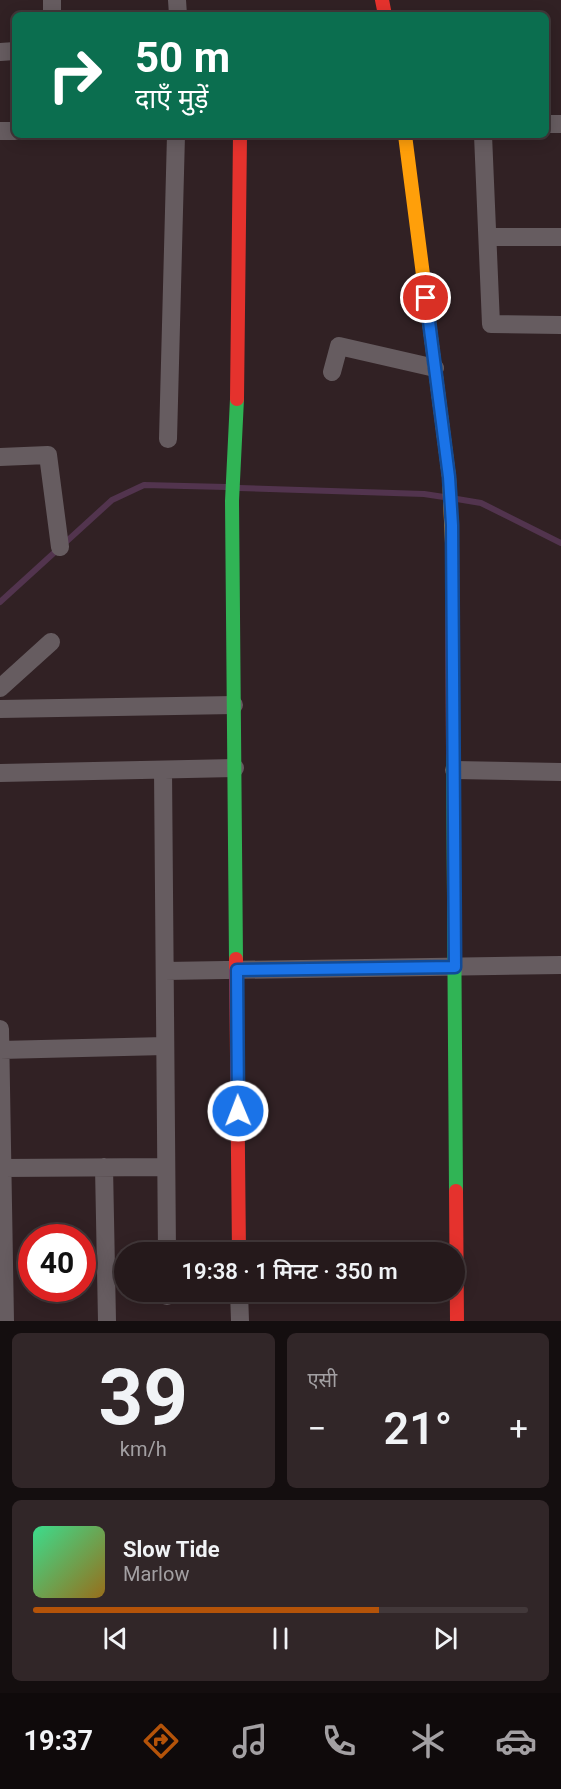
<!DOCTYPE html>
<html lang="hi">
<meta charset="utf-8">
<style>
:root{--surface:#25191b;--page:#312628;--text:#f1f3f6;--muted:#a3a0a3;--line:#42383a;--accent:#b45309}
body{margin:0;font-family:Roboto,"Noto Sans Devanagari",sans-serif;background:var(--page);color:var(--text);height:100vh;display:flex;flex-direction:column;font-size:22px;white-space:nowrap}
*{box-sizing:border-box;margin:0}
p{font-size:20px;color:var(--muted)}
.icon{flex:none;width:33px;height:33px;fill:none;stroke:currentColor;stroke-width:2;stroke-linecap:round;stroke-linejoin:round}
.map{position:relative;height:1321px;overflow:hidden}
.drawer{display:flex;flex-direction:column;gap:12px;padding:12px;background:#140e0f;flex:1}
.drawer>*{flex:none}
.banner{position:absolute;left:12px;top:12px;width:537px;height:126px;border-radius:9px;box-shadow:0 3px 15px #0003,0 0 0 2px var(--line);background:#0b6e4f;color:#fff;overflow:hidden}
.speed{position:absolute;left:18px;top:1224px;display:flex;gap:12px;font-size:30px;font-weight:700;text-align:center}
.speed>*{display:grid;place-content:center;width:78px;height:78px;border-radius:50%;background:var(--surface);box-shadow:0 3px 15px #0003,0 0 0 2px var(--line);line-height:1}
.speed .limit{border:9px solid #d22;background:#fff;color:#111}
.pin{position:absolute;display:grid;place-items:center;width:51px;height:51px;color:#fff;margin:-26px;border:3px solid #fff;border-radius:50%;box-shadow:0 2px 6px #0007}
.me{position:absolute;width:66px;margin:-33px;rotate:359deg;stroke-linejoin:round;filter:drop-shadow(0 0 4px #0008)}
.turn{display:flex;align-items:center;gap:21px;height:126px;padding:0 24px;font-size:27px}
.turn .icon{width:78px;height:78px;stroke-width:2.5}
.turn b{display:block;font-size:42px;line-height:51px}
.big{font-size:45px;font-weight:600;line-height:1.1}
.drawer .tile{flex:1;display:flex;flex-direction:column;justify-content:center;gap:9px;min-width:0;padding:0 21px;border-radius:9px;background:var(--page)}
.drawer .dial{align-items:center;gap:0}
.dial b{font-size:78px;line-height:1}
.song{display:flex;align-items:center;gap:18px}
.cover{width:72px;height:72px;border-radius:9px;background:linear-gradient(135deg,hsl(150 70% 55%),hsl(40 70% 35%))}
.played{height:6px;border-radius:3px;background:linear-gradient(90deg,var(--accent) 70%,var(--line) 70%)}
.keys{display:flex;justify-content:space-around;direction:ltr}
.heat{display:flex;justify-content:space-between;align-items:center;font-size:33px;direction:ltr}
.drawer .tiles{flex:1;display:grid;gap:12px;grid-template-columns:1fr 1fr}
.tile:last-child{grid-column:span 2}
.trip{position:absolute;left:114px;top:1242px;width:351px;height:60px;border-radius:30px;background:var(--surface);box-shadow:0 3px 15px #0003,0 0 0 2px var(--line);font-weight:600;line-height:60px;text-align:center}
.menu{display:flex;height:96px;justify-content:space-around;align-items:center;background:#0f0a0b;color:var(--muted)}
.menu .icon{width:42px;height:42px}
.menu .current{color:var(--accent)}
.menu b{font-size:27px;color:var(--text)}
.map>svg:first-child{display:block}
.lines{fill:none;stroke-linecap:round;stroke-linejoin:round}
.stream{stroke:#52344e;stroke-width:6}
.street{stroke:#665c60;stroke-width:18}
.fast{stroke:#30b455;stroke-width:14}
.slow{stroke:#ff9f0a;stroke-width:14}
.jam{stroke:#e5322d;stroke-width:14}
.route-casing{stroke:#114b97;stroke-width:15}
.route{stroke:#1a73e8;stroke-width:10}
</style>
<div class="map">
<svg width="561" height="1321" viewBox="0 0 561 1321">
<rect width="100%" height="100%" fill="#312124"/>
<g class="lines">
<!-- stream -->
<path class="stream" d="M239 488 424 494 444 497
M457 499 481 503 561 543
M0 602 112 500 144 485 226 487"/>
<!-- street -->
<path class="street" d="M177 0 178 15
M52 15V0
M0 52 15 51
M546 124H561
M0 131H15
M483 135 491 324 561 325
M488 237H561
M332 372 339 346 435 368
M168 439 176 135
M0 457 48 455 60 547
M0 688 51 642
M0 709 234 705
M163 770 167 1252
M454 770 561 772
M0 773 235 768
M165 971 561 965
M0 1029 5 1321
M0 1050 165 1046
M104 1167 107 1321
M2 1168 166 1167
M167 1292V1296
M239 1292 240 1321"/>
<!-- fast -->
<path class="fast" d="M453 754 456 1191
M236 959 232 501 237 399"/>
<!-- slow -->
<path class="slow" d="M405 135 449 477 452 543"/>
<!-- jam -->
<path class="jam" d="M382 0 385 15
M237 399 240 135
M452 543 453 754
M236 959 239 1252
M456 1191 457 1321"/>
</g>
<g class="lines">
<defs>
<path id="route" d="M238 1111 237 970 455 967 452 525 449 477 426 298"/>
</defs>
<!-- route casing -->
<use href="#route" class="route-casing"/>
<!-- route -->
<use href="#route" class="route"/>
</g>
</svg>
<div class="speed"><div class="limit">40</div></div>
<div class="pin" style="left:426px;top:298px;background:#d93025"><svg class="icon" aria-label="arrive" viewBox="0 0 24 24"><path d="M6 21V4h12l-3 4 3 4H6"/></svg></div>
<svg class="me" style="left:238px;top:1111px" viewBox="-20 -20 40 40"><circle r="17" fill="#1a73e8" stroke="#fff" stroke-width="3"/><path d="M0-11L8 9 0 5-8 9z" fill="#fff"/></svg>
<div class="trip">19:38 · 1 मिनट · 350 m</div>
<div class="banner">
<div class="turn"><svg class="icon" aria-label="right" viewBox="0 0 24 24"><path d="M7 20v-9h11M14 6l5 5-5 5"/></svg><div><b>50 m</b>दाएँ मुड़ें</div></div>
</div>
</div>
<section class="drawer">
<div class="tiles">
<div class="tile dial"><b>39</b><p>km/h</p></div>
<div class="tile"><p>एसी</p>
<div class="heat"><a>−</a><b class="big">21°</b><a>+</a></div>
</div>
<div class="tile">
<div class="song"><i class="cover"></i><div><b>Slow Tide</b><p>Marlow</p></div></div>
<div class="played"></div>
<div class="keys"><svg class="icon" aria-label="previous" viewBox="0 0 24 24"><path d="M18 5L8 12l10 7zM5 5v14"/></svg><svg class="icon" aria-label="pause" viewBox="0 0 24 24"><path d="M8 5v14M16 5v14"/></svg><svg class="icon" aria-label="next" viewBox="0 0 24 24"><path d="M6 5l10 7-10 7zM19 5v14"/></svg></div>
</div>
</div>
</section>
<nav class="menu">
<b>19:37</b>
<svg class="icon current" aria-label="directions" viewBox="0 0 24 24"><path d="M12 3l9 9-9 9-9-9zM9 14v-3h6M13 9l2 2-2 2"/></svg>
<svg class="icon" aria-label="music" viewBox="0 0 24 24"><path d="M9 18V5l10-2v13"/><circle cx="6" cy="18" r="3"/><circle cx="16" cy="16" r="3"/></svg>
<svg class="icon" aria-label="phone" viewBox="0 0 24 24"><path d="M5 4h4l2 5-3 2q2 4 5 5l2-3 5 2v4C11 20 4 13 5 4z"/></svg>
<svg class="icon" aria-label="climate" viewBox="0 0 24 24"><path d="M12 3v18M4 7l16 10M4 17L20 7"/></svg>
<svg class="icon" aria-label="car" viewBox="0 0 24 24"><path d="M5 17H2v-5l4-1 3-4h7l3 4 3 1v5h-3M9 17h6M6 11h13"/><circle cx="7" cy="17" r="2"/><circle cx="17" cy="17" r="2"/></svg>
</nav>
